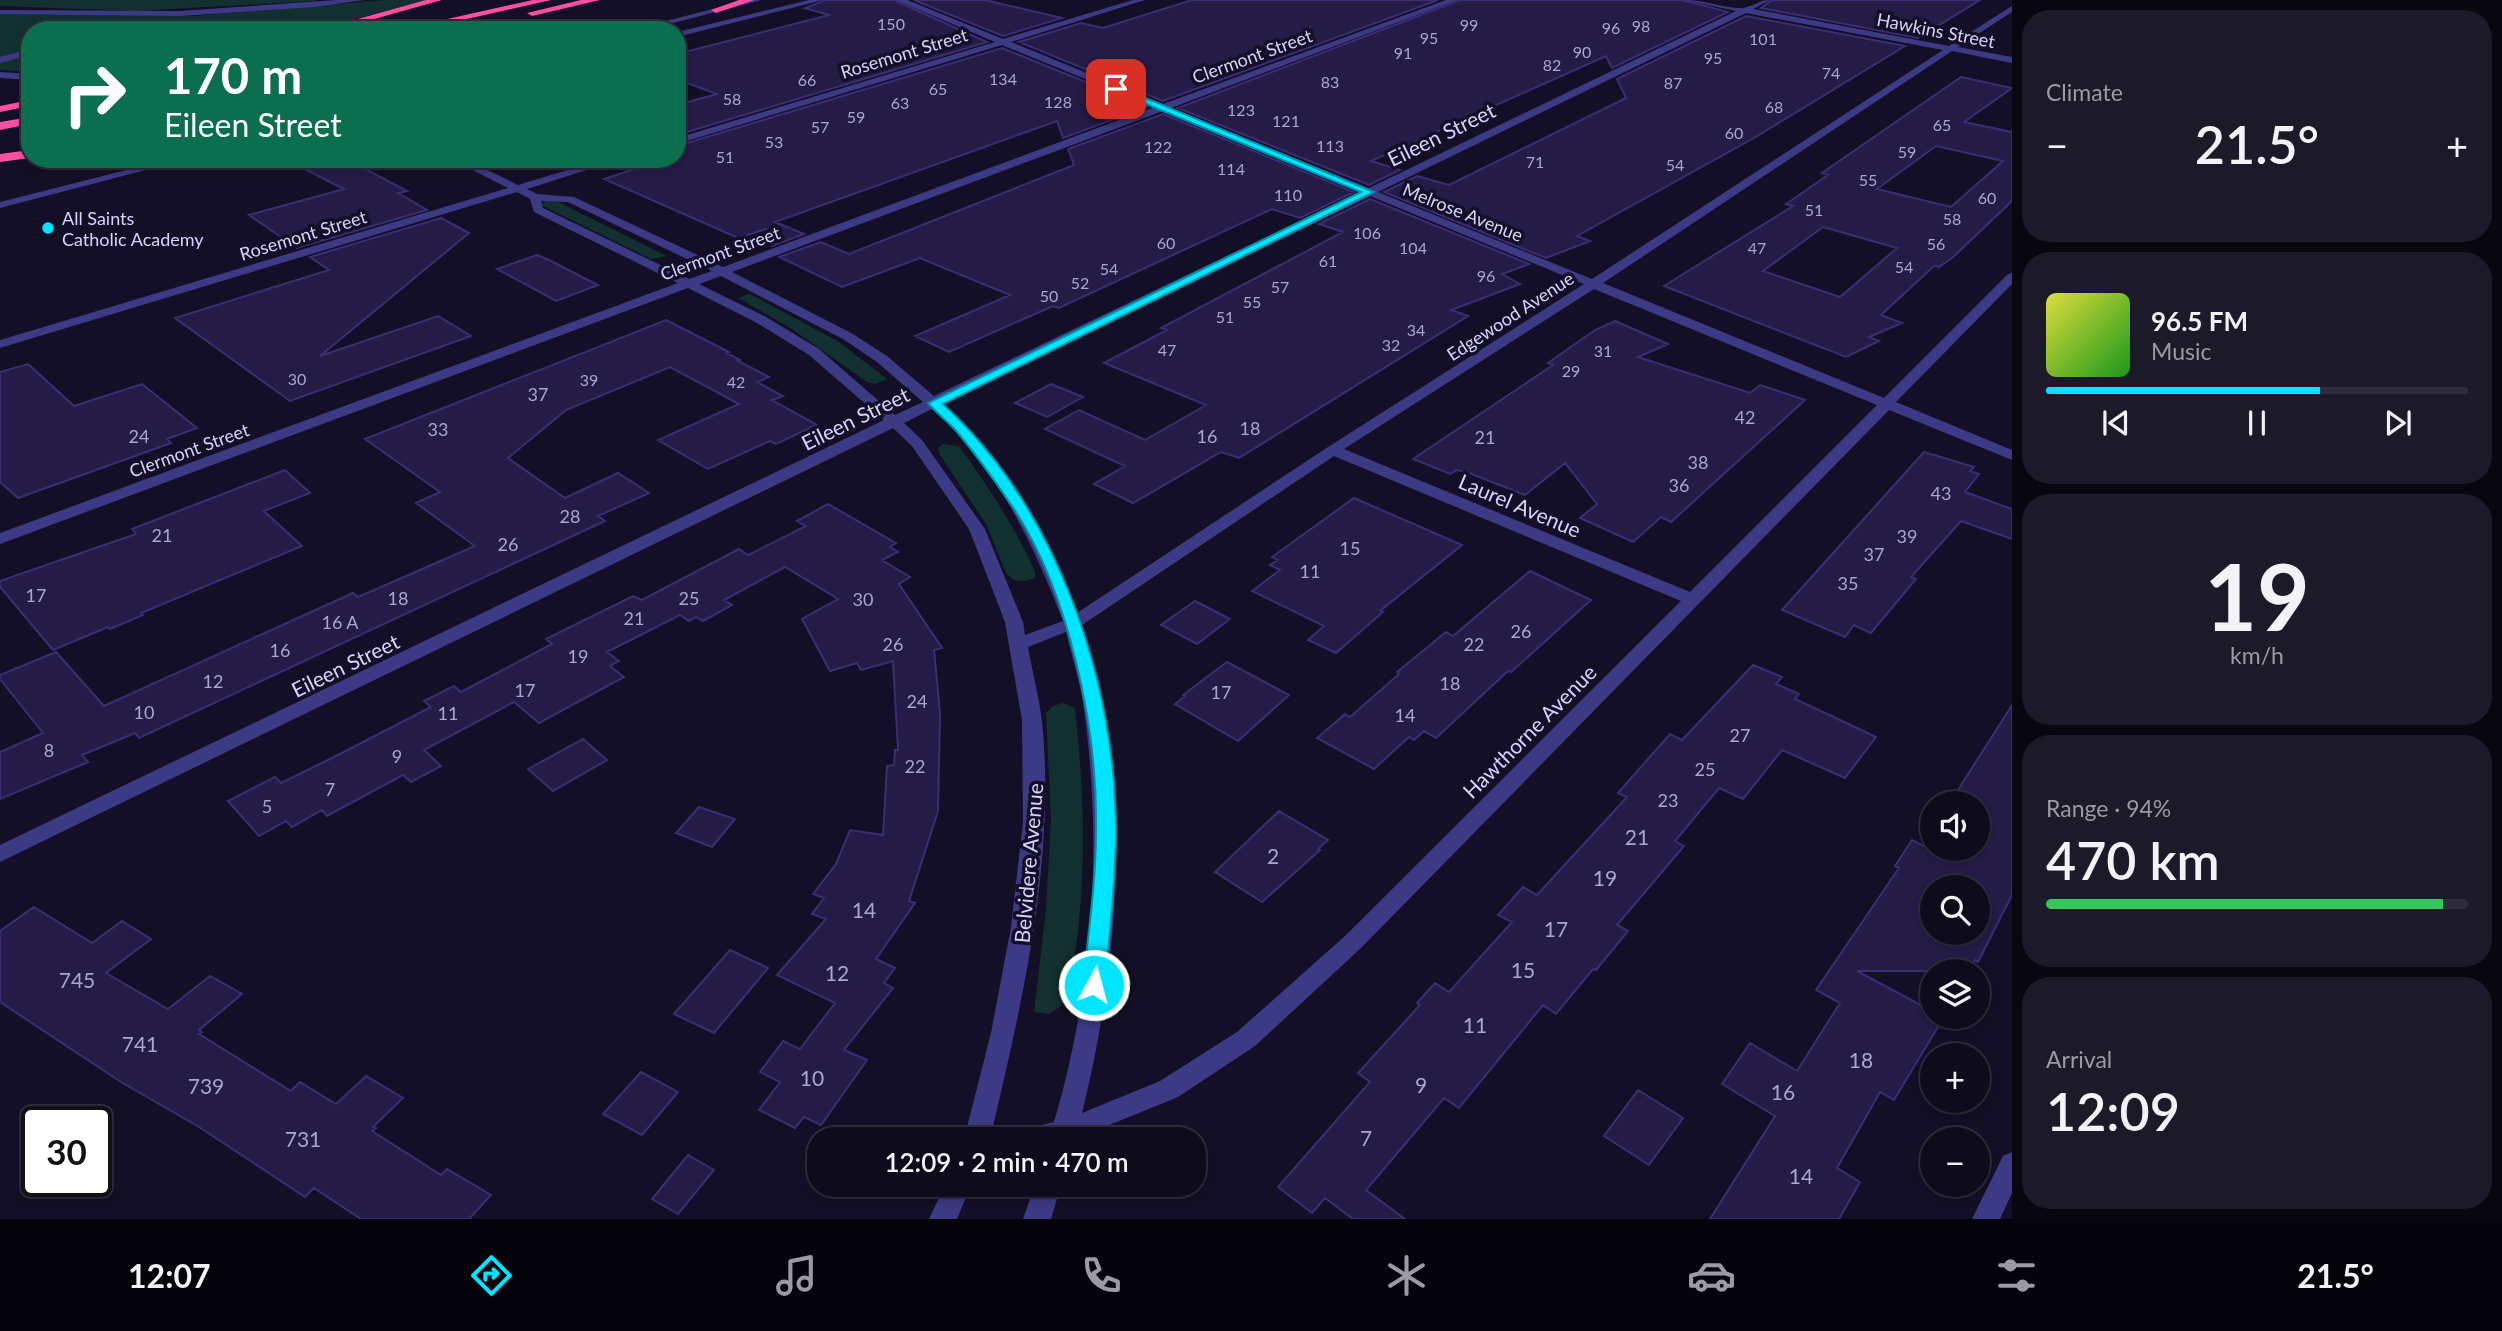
<!DOCTYPE html>
<meta charset="utf-8">
<style>
:root{--surface:#0e0b1c;--page:#1c1929;--text:#f1f3f6;--muted:#9b9ba3;--line:#2e2b3b;--accent:#00e5ff}
body{margin:0;font-family:Lato,sans-serif;background:var(--page);color:var(--text);height:100vh;display:flex;flex-direction:column;font-size:26px;white-space:nowrap}
*{box-sizing:border-box;margin:0}
p{font-size:23px;color:var(--muted)}
.icon{flex:none;width:38px;height:38px;fill:none;stroke:currentColor;stroke-width:2;stroke-linecap:round;stroke-linejoin:round}
.map{position:relative;flex:1;overflow:hidden}
.panel{display:flex;flex-direction:column;gap:10px;padding:10px;background:#08060f;width:490px}
.panel>*{flex:none}
.hud{position:absolute;left:21px;top:21px;width:665px;height:147px;border-radius:28px;box-shadow:0 4px 10px #0003,0 0 0 2px var(--line);background:#0b6e4f;color:#fff;overflow:hidden}
.tools{position:absolute;left:1920px;top:791px;display:grid;gap:14px}
.tools a{display:grid;place-items:center;width:70px;height:70px;border-radius:50%;background:var(--surface);box-shadow:0 4px 10px #0003,0 0 0 2px var(--line);font-size:35px}
.speed{position:absolute;left:21px;top:1106px;display:flex;gap:14px;font-size:35px;font-weight:700;text-align:center}
.speed>*{display:grid;place-content:center;width:91px;height:91px;border-radius:50%;background:var(--surface);box-shadow:0 4px 10px #0003,0 0 0 2px var(--line);line-height:1}
.speed .limit{border:4px solid #111;border-radius:10px;background:#fff;color:#111}
.pin{position:absolute;display:grid;place-items:center;width:60px;height:60px;color:#fff;margin:-30px;border-radius:14px;box-shadow:0 4px 10px #0006}
.me{position:absolute;width:77px;margin:-38px;rotate:7deg;stroke-linejoin:round;filter:drop-shadow(0 0 5px #0008)}
.turn{display:flex;align-items:center;gap:24px;height:147px;padding:0 28px;font-size:32px}
.turn .icon{width:91px;height:91px;stroke-width:2.5}
.turn b{display:block;font-size:49px;line-height:60px}
.big{font-size:52px;font-weight:600;line-height:1.1}
.panel .tile{flex:1;display:flex;flex-direction:column;justify-content:center;gap:10px;min-width:0;padding:0 24px;border-radius:28px;background:var(--page)}
.panel .dial{align-items:center;gap:0}
.dial b{font-size:91px;line-height:1}
.song{display:flex;align-items:center;gap:21px}
.cover{width:84px;height:84px;border-radius:10px;background:linear-gradient(135deg,hsl(60 70% 55%),hsl(120 70% 35%))}
.played{height:7px;border-radius:4px;background:linear-gradient(90deg,var(--accent) 65%,var(--line) 65%)}
.keys{display:flex;justify-content:space-around;direction:ltr}
.heat{display:flex;justify-content:space-between;align-items:center;font-size:38px;direction:ltr}
.charge{height:10px;border-radius:5px;background:linear-gradient(90deg,#34c759 94%,var(--line) 0)}
.trip{position:absolute;left:807px;top:1127px;width:399px;height:70px;border-radius:28px;background:var(--surface);box-shadow:0 4px 10px #0003,0 0 0 2px var(--line);font-weight:600;line-height:70px;text-align:center}
.tabs{display:flex;height:112px;justify-content:space-around;align-items:center;background:#06040b;color:var(--muted)}
.tabs .icon{width:49px;height:49px}
.tabs .active{color:var(--accent)}
.tabs b{font-size:32px;color:var(--text)}
main{display:flex;flex:1;min-height:0}
.map>svg:first-child{display:block}
.green{fill:#12302f}
.building{fill:#241b47;stroke:#3b2d73;stroke-width:2;fill-rule:evenodd}
.lines{fill:none;stroke-linecap:round;stroke-linejoin:round}
.minor{fill:#3d3a85;fill-rule:evenodd}
.highway{fill:#ff4fa3;fill-rule:evenodd}
.route{fill:#00e5ff;stroke:#0095a6;stroke-width:2}
.poi-dot{fill:#00e5ff;stroke:#130f26;stroke-width:2.5}
.labels{text-anchor:middle;dominant-baseline:central;stroke-width:7;stroke-linejoin:round;paint-order:stroke}
.far-number-label{font-size:16px;fill:#aca6d1}
.far-street-label{font-size:18px;fill:#d9d4ff;stroke:#130f26}
.far-poi-label{font-size:18px;fill:#d9d4ff;stroke:#130f26;text-anchor:start}
.number-label{font-size:18px;fill:#aca6d1}
.street-label{font-size:21px;fill:#d9d4ff;stroke:#130f26}
.near-number-label{font-size:21px;fill:#aca6d1}
</style>
<main>
<div class="map">
<svg width="2012" height="1219" viewBox="0 0 2012 1219">
<rect width="100%" height="100%" fill="#130f26"/>
<!-- green -->
<path class="green" d="M0 0H315L317 1 136 11 0 6Z
M385 0H428L311 30H30V72L0 70V12L194 16Z
M545 201H556L667 256 651 259 541 205Z
M750 294 839 342 887 379 875 384 867 382 789 327 738 298Z
M943 444 959 446C988 486 1014 526 1035 571V578L1026 581 1014 580 1006 573 986 524 940 455 938 448Z
M1063 703 1075 708C1084 790 1087 872 1075 954 1072 971 1071 990 1061 1005 1058 1009 1052 1012 1048 1014L1034 1012 1046 909 1051 819 1046 713 1053 706Z"/>
<!-- building -->
<path class="building" d="M826 0H894L987 42 677 135V105L717 94 677 79V54L829 15 805 8Z
M914 0H985L1062 18 1003 36Z
M1192 0H1438L1163 101 1019 42 1081 23 1103 28Z
M1460 0H1682L1728 12 1612 68 1606 56 1371 161 1400 170 1369 185 1178 108Z
M1772 0H1980L1918 38 1761 8Z
M1746 16 1905 46 1754 138 1577 236 1590 241 1546 258 1384 192 1417 176 1449 185 1626 98 1617 79Z
M1002 48 1147 107 1063 138 1057 121 775 222 804 234 772 246 766 229 738 238 604 179 666 159H677V146Z
M1961 77 2012 88 1964 122 2012 132V201L1952 258 1939 267 1934 266 1881 315 1902 323 1869 337 1879 341 1846 357 1664 286 1793 206 1786 204 1828 175 1822 173ZM1936 146 2003 161 1951 207 1877 189ZM1823 227 1897 248 1840 297 1763 271Z
M1163 114 1354 192 1300 218 1272 209 1059 308 1053 306 949 352 915 336 1010 295 920 258 842 287 779 257 821 242 849 254 1074 165 1068 149Z
M285 159H347L407 191 398 193 427 210 297 248 249 215 344 189Z
M1370 199 1529 264 1502 274 1520 284 1451 310 1468 316 1239 458 1221 452 1133 503 1094 484 1125 466 1045 429 1079 410 1145 440 1206 405 1104 363 1167 330 1161 328 1343 232 1319 224Z
M441 218 469 233 320 356 438 316 471 336 290 401 175 318 329 270 310 257Z
M537 255 549 260 598 285 556 301 497 269Z
M666 320 729 352 727 353 740 360 738 361 769 377 757 382 783 396 772 400 817 425 776 444 770 441 708 469 658 440 739 404 670 367 566 410 508 458 565 498 618 473 649 493 598 516 605 521 139 738 135 733 82 755 88 762 0 799V752L43 733 0 679V675L56 652 104 706 353 593 358 597 475 546 416 503 440 492 365 439Z
M1615 321 1668 344 1638 357 1750 393 1760 385 1805 400 1671 522 1661 517 1633 542 1580 518 1597 504 1565 463 1525 495 1469 473 1457 470 1450 474 1413 459 1553 365 1548 363 1595 330Z
M28 364 74 406 142 384 197 428 167 439 171 443 18 498 0 482V372Z
M1051 384 1083 397 1047 417 1015 403Z
M1924 452 1974 467 1970 471 1979 474 1965 492 2012 509V539L1961 521 1911 577 1916 579 1871 633 1854 625 1845 637 1782 610Z
M285 470 310 493 264 511 302 546 141 613 143 615 110 629 108 627 53 650 0 587V581L136 534 132 529Z
M1354 498 1462 545 1380 611 1383 612 1336 653 1308 640 1324 626 1252 591 1280 570 1270 565 1278 560 1272 557Z
M828 504 896 543 890 547 898 552 882 560 910 577 899 584 942 648 934 650 940 713 938 811 909 901 915 903 876 959 895 968 884 983 893 988 844 1050 867 1060 821 1125 804 1117 795 1128 759 1110 780 1082 760 1072 783 1041 800 1049 835 1003 777 975 826 919 812 914 824 898 813 894 836 864 850 830 883 835 887 766 894 765 895 750H898L893 661 861 670 857 663 830 671 802 619 838 599 785 567 724 600 732 605 703 621 696 617 689 621 680 615 607 652 619 661 610 666 624 677 539 723 514 702 424 750 441 766 411 782 403 775 327 816 322 810 292 827 286 821 259 836 228 801 275 777 281 783 334 757 431 707 424 701 454 686 461 692 552 644 546 639 633 596 642 600 739 549 748 555 806 526 797 521Z
M1530 571 1591 600 1511 672 1508 671 1436 738 1424 731 1414 740 1409 737 1374 769 1317 738 1345 714 1350 717 1399 674 1397 672 1446 632 1453 636Z
M1195 601 1230 619 1197 644 1161 625Z
M1227 662 1289 695 1238 741 1175 704 1185 696 1183 695Z
M1753 665 1782 677 1776 684 1799 694 1795 699 1876 737 1845 778 1782 750 1743 799 1719 788 1675 841 1684 846 1617 925 1628 931 1596 970 1593 969 1556 1014 1543 1005 1459 1108 1444 1098 1366 1190 1405 1219H1353L1325 1198 1312 1213 1278 1187 1370 1082 1358 1073 1420 1005 1417 1003 1435 983 1449 992 1512 922 1498 915 1523 887 1537 895 1627 797 1618 793 1670 734 1682 740Z
M2012 705V895L1978 962 1975 960 1969 971H1857L1932 1011V1017H1944L1894 1100 1880 1092 1837 1168 1860 1182 1839 1219H1710L1775 1116 1722 1084 1750 1043 1797 1071 1840 1003 1816 990 1899 868 1895 866 1912 840 1930 849H1978V799L1958 790ZM1932 887H1978V933H1932Z
M583 739 607 760 553 791 528 769Z
M699 807 735 819 712 847 676 833Z
M1279 811 1328 840 1318 849 1320 850 1262 902 1215 872Z
M34 907 92 943 122 921 151 939 106 973 168 1009 210 976 242 994 199 1030 202 1032 199 1034 291 1091 300 1082 336 1104 366 1076 403 1098 373 1127 376 1128 372 1131 441 1175 447 1169 491 1195 469 1219H361L314 1188 305 1197 199 1127 121 1082 0 1002V931Z
M730 950 768 968 714 1033 674 1014Z
M641 1072 678 1092 642 1135 603 1114Z
M1638 1090 1683 1118 1649 1165 1604 1136Z
M688 1155 714 1170 678 1214 652 1199Z"/>
<g class="lines">
<!-- minor -->
<path class="minor" d="M336 0H364L315 7 180 16 0 14V10L180 11Z
M748 0H762L646 30H631Z
M809 0H823L677 37V32Z
M896 0H907L1003 39 1133 0H1145L1011 42 1163 104 1446 0H1457L1171 108 1369 188 1736 11 1685 0C1704 0 1726 9 1743 8 1752 7 1759 0 1770 0L1753 9 1949 46 2012 6V12L1958 47 2012 57V63L1952 51 1603 283 1884 398 2008 274 2012 273V284L1896 402 2012 450V460L1889 410 1361 948 1255 1046 1178 1097 1075 1139H1013L1017 1131 1054 1122C1093 991 1103 846 1084 710 1081 684 1072 658 1066 632L1028 647C1032 671 1039 696 1042 721 1056 861 1022 1003 990 1139H964L991 1033 1011 927 1023 822 1022 720 1005 622 969 529 912 446 893 428 0 862V845L884 420 809 355 757 323 688 288 0 544V533L678 283 534 212 530 199 517 192 0 348V340L508 188 451 159H465L518 185 604 159H621L527 189 537 194 574 197 723 267 1154 107 1002 45 677 144V138L995 42ZM1746 13 1943 50 1592 279 1378 192ZM1163 111 1360 192 934 396 887 356 853 334 732 272ZM1370 196 1584 284 1328 447 1077 613C1046 537 1006 459 943 404ZM541 201 568 202 712 271 689 279 543 208ZM721 276 843 339 877 362 923 402 895 415 819 349 766 317 699 284ZM1594 289 1877 405 1690 592 1344 449ZM932 409C996 465 1033 543 1063 621L1025 635 1023 622 985 529 922 440 904 423ZM1334 456 1681 601 1345 936 1237 1032 1160 1081 1082 1113C1121 956 1132 781 1082 625Z
M30 49V55L0 63V57Z
M0 72 30 74V80L0 78Z
M170 159H188L0 208V202Z
M2012 1152V1193L2000 1219H1972L2003 1156Z
M945 1185H971L957 1219H929Z
M1035 1185H1061L1051 1219H1023Z"/>
<!-- highway -->
<path class="highway" d="M426 0H442L335 30H318Z
M533 0H551L418 30H398Z
M581 0H600L532 16 527 13Z
M739 0H754L716 13 711 10Z
M30 100V106L0 112V106Z
M30 117V124L0 130V122Z
M30 150V158L0 162V154Z"/>
</g>
<!-- route -->
<path class="route" d="M1114 87H1119L1374 192 943 404C1057 508 1115 679 1116 831 1116 882 1109 934 1105 985L1101 991 1094 994 1086 991 1083 985C1088 934 1096 883 1096 831 1098 729 1069 591 1012 506 995 481 977 456 958 433 949 422 937 414 928 403L1361 192 1114 91Z"/>
<!-- markers -->
<circle class="poi-dot" cx="48" cy="228" r="7"/>
<g class="labels">
<!-- far-number labels -->
<g class="far-number-label">
<text x="891" y="23">150</text>
<text x="1469" y="24">99</text>
<text x="1641" y="25">98</text>
<text x="1611" y="27">96</text>
<text x="1429" y="37">95</text>
<text x="1763" y="38">101</text>
<text x="1582" y="51">90</text>
<text x="1403" y="52">91</text>
<text x="1713" y="57">95</text>
<text x="1552" y="64">82</text>
<text x="1831" y="72">74</text>
<text x="1003" y="78">134</text>
<text x="807" y="79">66</text>
<text x="1330" y="81">83</text>
<text x="1673" y="82">87</text>
<text x="938" y="88">65</text>
<text x="732" y="98">58</text>
<text x="1058" y="101">128</text>
<text x="900" y="102">63</text>
<text x="1774" y="106">68</text>
<text x="1241" y="109">123</text>
<text x="856" y="116">59</text>
<text x="1286" y="120">121</text>
<text x="1942" y="124">65</text>
<text x="820" y="126">57</text>
<text x="1734" y="132">60</text>
<text x="774" y="141">53</text>
<text x="1330" y="145">113</text>
<text x="1158" y="146">122</text>
<text x="1907" y="151">59</text>
<text x="725" y="156">51</text>
<text x="1535" y="161">71</text>
<text x="1675" y="164">54</text>
<text x="1231" y="168">114</text>
<text x="1868" y="179">55</text>
<text x="1288" y="194">110</text>
<text x="1987" y="197">60</text>
<text x="1814" y="209">51</text>
<text x="1952" y="218">58</text>
<text x="1367" y="232">106</text>
<text x="1166" y="242">60</text>
<text x="1936" y="243">56</text>
<text x="1413" y="247">104</text>
<text x="1757" y="247">47</text>
<text x="1328" y="260">61</text>
<text x="1904" y="266">54</text>
<text x="1109" y="268">54</text>
<text x="1486" y="275">96</text>
<text x="1080" y="282">52</text>
<text x="1280" y="286">57</text>
<text x="1049" y="295">50</text>
<text x="1252" y="301">55</text>
<text x="1225" y="316">51</text>
<text x="1416" y="329">34</text>
<text x="1391" y="344">32</text>
<text x="1167" y="349">47</text>
<text x="1603" y="350">31</text>
<text x="1571" y="370">29</text>
<text x="297" y="378">30</text>
<text x="589" y="379">39</text>
<text x="736" y="381">42</text>
</g>
<!-- far-street labels -->
<g class="far-street-label">
<text transform="translate(1936 30) rotate(11)">Hawkins Street</text>
<text transform="translate(904 53) rotate(-17)">Rosemont Street</text>
<text transform="translate(1252 56) rotate(-20)">Clermont Street</text>
<text transform="translate(1463 212) rotate(22)">Melrose Avenue</text>
<text transform="translate(303 235) rotate(-17)">Rosemont Street</text>
<text transform="translate(720 253) rotate(-20)">Clermont Street</text>
<text transform="translate(1510 316) rotate(-33)">Edgewood Avenue</text>
<text transform="translate(189 450) rotate(-20)">Clermont Street</text>
</g>
<!-- far-poi labels -->
<g class="far-poi-label">
<text x="62" y="218">All Saints<tspan x="62" dy="21">Catholic Academy</tspan></text>
</g>
<!-- number labels -->
<g class="number-label">
<text x="538" y="394">37</text>
<text x="1745" y="417">42</text>
<text x="1250" y="428">18</text>
<text x="438" y="429">33</text>
<text x="139" y="436">24</text>
<text x="1207" y="436">16</text>
<text x="1485" y="437">21</text>
<text x="1698" y="462">38</text>
<text x="1679" y="485">36</text>
<text x="1941" y="493">43</text>
<text x="570" y="516">28</text>
<text x="162" y="535">21</text>
<text x="1907" y="536">39</text>
<text x="508" y="544">26</text>
<text x="1350" y="548">15</text>
<text x="1874" y="554">37</text>
<text x="1310" y="571">11</text>
<text x="1848" y="583">35</text>
<text x="36" y="595">17</text>
<text x="398" y="598">18</text>
<text x="689" y="598">25</text>
<text x="863" y="599">30</text>
<text x="634" y="618">21</text>
<text x="340" y="622">16 A</text>
<text x="1521" y="631">26</text>
<text x="893" y="644">26</text>
<text x="1474" y="644">22</text>
<text x="280" y="650">16</text>
<text x="578" y="656">19</text>
<text x="213" y="681">12</text>
<text x="1450" y="683">18</text>
<text x="525" y="690">17</text>
<text x="1221" y="692">17</text>
<text x="917" y="701">24</text>
<text x="144" y="712">10</text>
<text x="448" y="713">11</text>
<text x="1405" y="715">14</text>
<text x="1740" y="735">27</text>
<text x="49" y="750">8</text>
<text x="397" y="756">9</text>
<text x="915" y="766">22</text>
<text x="1705" y="769">25</text>
<text x="330" y="789">7</text>
<text x="1668" y="800">23</text>
<text x="267" y="806">5</text>
</g>
<!-- street labels -->
<g class="street-label">
<text transform="translate(1441 134) rotate(-26)">Eileen Street</text>
<text transform="translate(855 418) rotate(-26)">Eileen Street</text>
<text transform="translate(1520 505) rotate(23)">Laurel Avenue</text>
<text transform="translate(345 665) rotate(-26)">Eileen Street</text>
<text transform="translate(1529 731) rotate(-45)">Hawthorne Avenue</text>
<text transform="translate(1028 863) rotate(-85)">Belvidere Avenue</text>
</g>
<!-- near-number labels -->
<g class="near-number-label">
<text x="1637" y="836">21</text>
<text x="1273" y="855">2</text>
<text x="1605" y="877">19</text>
<text x="864" y="909">14</text>
<text x="1556" y="928">17</text>
<text x="1523" y="969">15</text>
<text x="837" y="972">12</text>
<text x="77" y="979">745</text>
<text x="1475" y="1024">11</text>
<text x="140" y="1043">741</text>
<text x="1861" y="1059">18</text>
<text x="812" y="1077">10</text>
<text x="1421" y="1084">9</text>
<text x="206" y="1085">739</text>
<text x="1783" y="1091">16</text>
<text x="1366" y="1137">7</text>
<text x="303" y="1138">731</text>
<text x="1801" y="1175">14</text>
</g>
</g>
</svg>
<div class="tools">
<a><svg class="icon" aria-label="sound" viewBox="0 0 24 24"><path d="M4 9h4l5-4v14l-5-4H4zM17 9q2 3 0 6"/></svg></a>
<a><svg class="icon" aria-label="search" viewBox="0 0 24 24"><circle cx="10" cy="10" r="6"/><path d="M15 15l6 6"/></svg></a>
<a><svg class="icon" aria-label="layers" viewBox="0 0 24 24"><path d="M12 4l9 5-9 5-9-5zM3 14l9 5 9-5"/></svg></a>
<a>+</a>
<a>−</a>
</div>
<div class="speed"><div class="limit">30</div></div>
<div class="pin" style="left:1116px;top:89px;background:#d93025"><svg class="icon" aria-label="arrive" viewBox="0 0 24 24"><path d="M6 21V4h12l-3 4 3 4H6"/></svg></div>
<svg class="me" style="left:1094px;top:985px" viewBox="-20 -20 40 40"><circle r="17" fill="#00e5ff" stroke="#fff" stroke-width="3"/><path d="M0-11L8 9 0 5-8 9z" fill="#fff"/></svg>
<div class="trip">12:09 · 2 min · 470 m</div>
<div class="hud">
<div class="turn"><svg class="icon" aria-label="right" viewBox="0 0 24 24"><path d="M7 20v-9h11M14 6l5 5-5 5"/></svg><div><b>170 m</b>Eileen Street</div></div>
</div>
</div>
<section class="panel">
<div class="tile"><p>Climate</p>
<div class="heat"><a>−</a><b class="big">21.5°</b><a>+</a></div>
</div>
<div class="tile">
<div class="song"><i class="cover"></i><div><b>96.5 FM</b><p>Music</p></div></div>
<div class="played"></div>
<div class="keys"><svg class="icon" aria-label="previous" viewBox="0 0 24 24"><path d="M18 5L8 12l10 7zM5 5v14"/></svg><svg class="icon" aria-label="pause" viewBox="0 0 24 24"><path d="M8 5v14M16 5v14"/></svg><svg class="icon" aria-label="next" viewBox="0 0 24 24"><path d="M6 5l10 7-10 7zM19 5v14"/></svg></div>
</div>
<div class="tile dial"><b>19</b><p>km/h</p></div>
<div class="tile"><p>Range · 94%</p><b class="big">470 km</b><div class="charge"></div></div>
<div class="tile"><p>Arrival</p><b class="big">12:09</b></div>
</section>
</main>
<nav class="tabs">
<b>12:07</b>
<svg class="icon active" aria-label="directions" viewBox="0 0 24 24"><path d="M12 3l9 9-9 9-9-9zM9 14v-3h6M13 9l2 2-2 2"/></svg>
<svg class="icon" aria-label="music" viewBox="0 0 24 24"><path d="M9 18V5l10-2v13"/><circle cx="6" cy="18" r="3"/><circle cx="16" cy="16" r="3"/></svg>
<svg class="icon" aria-label="phone" viewBox="0 0 24 24"><path d="M5 4h4l2 5-3 2q2 4 5 5l2-3 5 2v4C11 20 4 13 5 4z"/></svg>
<svg class="icon" aria-label="climate" viewBox="0 0 24 24"><path d="M12 3v18M4 7l16 10M4 17L20 7"/></svg>
<svg class="icon" aria-label="car" viewBox="0 0 24 24"><path d="M5 17H2v-5l4-1 3-4h7l3 4 3 1v5h-3M9 17h6M6 11h13"/><circle cx="7" cy="17" r="2"/><circle cx="17" cy="17" r="2"/></svg>
<svg class="icon" aria-label="filters" viewBox="0 0 24 24"><path d="M4 7h16M4 17h16"/><circle cx="9" cy="7" r="2"/><circle cx="15" cy="17" r="2"/></svg>
<b>21.5°</b>
</nav>
